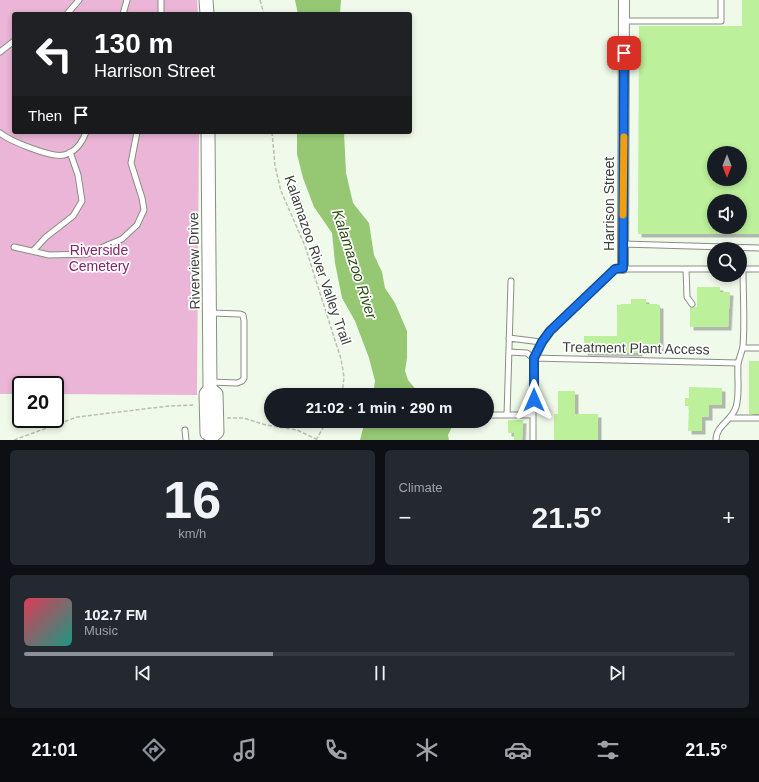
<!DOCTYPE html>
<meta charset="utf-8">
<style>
:root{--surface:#171b24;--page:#242831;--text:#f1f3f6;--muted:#9ea1a6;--line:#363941;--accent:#8c9099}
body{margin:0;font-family:Arial,sans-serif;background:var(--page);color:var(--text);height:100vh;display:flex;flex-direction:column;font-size:15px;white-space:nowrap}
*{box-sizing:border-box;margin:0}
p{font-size:13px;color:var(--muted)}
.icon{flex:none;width:22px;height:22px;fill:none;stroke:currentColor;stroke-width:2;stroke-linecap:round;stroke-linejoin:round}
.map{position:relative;height:440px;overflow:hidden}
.drawer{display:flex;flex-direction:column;gap:10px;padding:10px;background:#0d0f14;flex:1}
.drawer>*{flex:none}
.hud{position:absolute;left:12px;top:12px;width:400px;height:122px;border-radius:4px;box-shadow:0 2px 6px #0003;background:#202124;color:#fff;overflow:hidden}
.needle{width:26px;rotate:180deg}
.controls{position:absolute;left:707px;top:146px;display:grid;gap:8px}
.controls a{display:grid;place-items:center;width:40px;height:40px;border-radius:50%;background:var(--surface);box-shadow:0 2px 6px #0003;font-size:20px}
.speed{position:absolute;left:12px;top:376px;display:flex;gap:8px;font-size:20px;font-weight:700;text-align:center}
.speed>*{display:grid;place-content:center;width:52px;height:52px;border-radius:50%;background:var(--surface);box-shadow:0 2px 6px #0003;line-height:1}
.speed .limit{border:2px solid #111;border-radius:6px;background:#fff;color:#111}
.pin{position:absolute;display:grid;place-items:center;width:34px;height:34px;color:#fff;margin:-17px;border-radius:8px;box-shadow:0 2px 6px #0006}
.me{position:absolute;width:44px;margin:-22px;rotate:0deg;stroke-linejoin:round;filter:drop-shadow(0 0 3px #0008)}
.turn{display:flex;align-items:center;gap:14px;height:84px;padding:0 16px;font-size:18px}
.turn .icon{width:52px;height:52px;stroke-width:2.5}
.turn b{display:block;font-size:28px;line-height:34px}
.then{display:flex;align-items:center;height:38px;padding:0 16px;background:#0003;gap:8px;font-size:15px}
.big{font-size:30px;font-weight:800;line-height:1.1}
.drawer .tile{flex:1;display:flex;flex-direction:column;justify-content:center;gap:6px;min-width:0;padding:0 14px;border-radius:6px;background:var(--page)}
.drawer .dial{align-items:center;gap:0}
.dial b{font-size:52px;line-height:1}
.song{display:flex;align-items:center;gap:12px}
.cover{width:48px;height:48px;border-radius:6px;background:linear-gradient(135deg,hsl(350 70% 55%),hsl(170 70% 35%))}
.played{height:4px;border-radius:2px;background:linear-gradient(90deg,var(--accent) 35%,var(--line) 35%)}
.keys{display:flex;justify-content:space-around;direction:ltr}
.heat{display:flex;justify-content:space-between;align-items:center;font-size:22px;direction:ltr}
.drawer .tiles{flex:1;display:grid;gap:10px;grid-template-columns:1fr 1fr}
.tile:last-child{grid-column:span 2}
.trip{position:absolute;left:264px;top:388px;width:230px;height:40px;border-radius:20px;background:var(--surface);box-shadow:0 2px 6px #0003;font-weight:800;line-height:40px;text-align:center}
.tabs{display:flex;height:64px;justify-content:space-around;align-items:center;background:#090b0e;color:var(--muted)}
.tabs .icon{width:28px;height:28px}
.tabs .selected{color:var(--accent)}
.tabs b{font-size:18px;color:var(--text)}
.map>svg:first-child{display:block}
.green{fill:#eab5d6}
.water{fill:#96c874}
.building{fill:#bcf09a;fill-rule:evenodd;filter:url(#shadow)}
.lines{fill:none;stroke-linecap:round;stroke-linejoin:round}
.service-casing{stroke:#878f81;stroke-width:7}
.minor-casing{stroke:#878f81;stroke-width:12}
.tertiary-casing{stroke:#878f81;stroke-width:15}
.path{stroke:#b8c0b3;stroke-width:1.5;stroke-dasharray:4 2;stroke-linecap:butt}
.service{stroke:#fff;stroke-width:5}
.minor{stroke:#fff;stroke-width:10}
.tertiary{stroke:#fff;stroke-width:13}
.route-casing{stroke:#114b97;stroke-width:10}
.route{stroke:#1a73e8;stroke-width:7}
.slow{stroke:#f59e0b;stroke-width:7}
.labels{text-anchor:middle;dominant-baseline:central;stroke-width:3.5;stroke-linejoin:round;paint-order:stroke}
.street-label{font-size:14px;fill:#3a3e38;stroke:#fff}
.park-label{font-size:14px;fill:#85226a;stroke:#fff}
.water-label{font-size:15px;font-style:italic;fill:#2e4d13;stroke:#fff}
</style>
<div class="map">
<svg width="759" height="440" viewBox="0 0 759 440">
<defs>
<filter id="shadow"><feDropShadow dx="3.5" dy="3.5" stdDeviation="0" flood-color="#0004"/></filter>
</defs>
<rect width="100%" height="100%" fill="#f0faea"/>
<!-- green -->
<path class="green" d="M0 0H197L198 14H14V132H199L197 395 55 394V385H21V394H0Z"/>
<!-- water -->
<path class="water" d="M295 0H341L340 14H298Z
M297 132H344L346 173 353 203 369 223 374 255 382 272 385 288 395 303 407 331V358L405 371 408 380 417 391 426 395H373L375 381 369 358 355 321 342 298 335 263 332 233 314 207 303 178 297 154Z
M365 421H455L448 435 449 440H360Z"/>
<!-- building -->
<path class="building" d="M742 0H759V234H638L639 26H742ZM714 153H740V179H714ZM714 201H740V227H714Z
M697 287H720V292H730L728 327H690V307H697Z
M631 299H646V304H657V305H660V348H639V353L584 352V336H617V305H621V304H631Z
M749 361H759V414H749Z
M689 387 722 388V405H709V417H702V431H688L689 406H685V398H689Z
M558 391H575V414H598V440H554V414H558Z
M508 420H523L522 440H514V433H508Z"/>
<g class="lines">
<defs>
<path id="service" d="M161 0V14
M67 14 79 0
M123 14 127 0
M624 21H721V0
M0 52 14 41
M0 133C10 141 51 158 64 155 76 152 82 143 86 132
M623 244 759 248
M14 247 49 255 87 254 122 239 137 225 144 210 142 198 131 163 137 132
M33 251 46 237 73 216 82 201 78 175 70 152
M686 269 687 297 692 304
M741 269H759
M211 313 240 314 243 315 244 321V378L242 381 237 383 211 382
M509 338 541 342
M743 348H759
M509 352 527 353 533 358 738 363
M488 415H533
M507 415 511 281
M730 418H759
M185 430 186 440
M533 440V358L541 342 549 331 615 269H714
M716 440C716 425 732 421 736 407 740 393 737 378 738 364 739 358 742 352 743 346 745 321 743 295 743 269"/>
<path id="minor" d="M623 268 624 0"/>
<path id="tertiary" d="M206 0 207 14
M208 132 210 389 206 394 207 433 212 436
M210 389 216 394 217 432 212 436"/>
</defs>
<!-- service casing -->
<use href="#service" class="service-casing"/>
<!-- minor casing -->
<use href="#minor" class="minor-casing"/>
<!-- tertiary casing -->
<use href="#tertiary" class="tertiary-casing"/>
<!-- path -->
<path class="path" d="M260 0 264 14
M272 132 275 166 281 191 305 246 341 359 344 377 342 395
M227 418H243L266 425 297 430 316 439
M14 440 77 417 169 406 195 405
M316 440 327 421"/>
<!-- service -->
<use href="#service" class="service"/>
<!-- minor -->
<use href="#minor" class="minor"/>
<!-- tertiary -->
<use href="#tertiary" class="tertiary"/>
</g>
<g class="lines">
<defs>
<path id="route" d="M534 400V358L542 342 550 331 615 269 623 268 624 53"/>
</defs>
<!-- route casing -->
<use href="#route" class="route-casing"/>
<!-- route -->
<use href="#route" class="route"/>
<!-- slow -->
<path class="slow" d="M623 215 624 137"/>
</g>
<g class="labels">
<!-- street labels -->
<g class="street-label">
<text transform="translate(609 204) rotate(-90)">Harrison Street</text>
<text transform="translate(318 260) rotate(71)">Kalamazoo River Valley Trail</text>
<text transform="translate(194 261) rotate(-91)">Riverview Drive</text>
<text transform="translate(636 348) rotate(1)">Treatment Plant Access</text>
</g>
<!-- park labels -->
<g class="park-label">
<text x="99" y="250">Riverside<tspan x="99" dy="16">Cemetery</tspan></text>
</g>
<!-- water labels -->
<g class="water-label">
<text transform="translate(355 264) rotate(72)">Kalamazoo River</text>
</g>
</g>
</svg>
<div class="controls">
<a><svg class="needle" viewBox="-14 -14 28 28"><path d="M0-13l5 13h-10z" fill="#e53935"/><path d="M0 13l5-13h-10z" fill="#9ea1a6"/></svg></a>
<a><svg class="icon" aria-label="sound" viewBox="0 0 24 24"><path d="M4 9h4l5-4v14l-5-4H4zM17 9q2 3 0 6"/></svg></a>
<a><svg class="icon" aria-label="search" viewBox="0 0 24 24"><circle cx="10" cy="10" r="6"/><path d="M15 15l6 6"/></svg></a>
</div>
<div class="speed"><div class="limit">20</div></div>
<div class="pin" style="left:624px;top:53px;background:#d93025"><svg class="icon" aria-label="arrive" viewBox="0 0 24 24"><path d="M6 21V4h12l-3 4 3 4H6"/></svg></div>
<svg class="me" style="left:534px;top:400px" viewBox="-20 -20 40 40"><path d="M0-17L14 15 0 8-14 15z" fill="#1a73e8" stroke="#fff" stroke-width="4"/></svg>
<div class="trip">21:02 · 1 min · 290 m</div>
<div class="hud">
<div class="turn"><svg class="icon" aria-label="left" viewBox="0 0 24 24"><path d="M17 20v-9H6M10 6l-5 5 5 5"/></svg><div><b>130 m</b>Harrison Street</div></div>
<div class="then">Then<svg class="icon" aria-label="arrive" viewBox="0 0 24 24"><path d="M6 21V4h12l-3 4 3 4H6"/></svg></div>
</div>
</div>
<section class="drawer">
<div class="tiles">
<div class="tile dial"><b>16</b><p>km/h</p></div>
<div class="tile"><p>Climate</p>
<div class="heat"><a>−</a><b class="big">21.5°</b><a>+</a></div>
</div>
<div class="tile">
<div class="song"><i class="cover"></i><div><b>102.7 FM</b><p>Music</p></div></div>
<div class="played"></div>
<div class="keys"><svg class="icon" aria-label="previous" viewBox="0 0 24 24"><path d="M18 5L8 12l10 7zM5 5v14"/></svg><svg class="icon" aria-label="pause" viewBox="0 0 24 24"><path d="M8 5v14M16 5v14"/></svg><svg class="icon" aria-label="next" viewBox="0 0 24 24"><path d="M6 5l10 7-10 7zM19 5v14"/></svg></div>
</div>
</div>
</section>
<nav class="tabs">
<b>21:01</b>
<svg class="icon selected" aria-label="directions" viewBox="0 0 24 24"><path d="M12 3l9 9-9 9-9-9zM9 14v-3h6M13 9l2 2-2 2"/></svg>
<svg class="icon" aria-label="music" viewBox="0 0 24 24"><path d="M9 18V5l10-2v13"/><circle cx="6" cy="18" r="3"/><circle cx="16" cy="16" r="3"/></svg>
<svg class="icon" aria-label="phone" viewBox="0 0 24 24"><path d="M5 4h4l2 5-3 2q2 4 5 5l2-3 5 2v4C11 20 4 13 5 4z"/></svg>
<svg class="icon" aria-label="climate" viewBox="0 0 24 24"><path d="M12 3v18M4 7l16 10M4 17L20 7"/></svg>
<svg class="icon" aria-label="car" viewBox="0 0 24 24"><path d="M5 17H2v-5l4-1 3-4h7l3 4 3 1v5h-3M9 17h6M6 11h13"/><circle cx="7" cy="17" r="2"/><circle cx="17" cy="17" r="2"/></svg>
<svg class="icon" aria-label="filters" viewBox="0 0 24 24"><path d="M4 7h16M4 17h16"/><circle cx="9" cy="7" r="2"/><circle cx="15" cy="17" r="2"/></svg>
<b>21.5°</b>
</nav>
